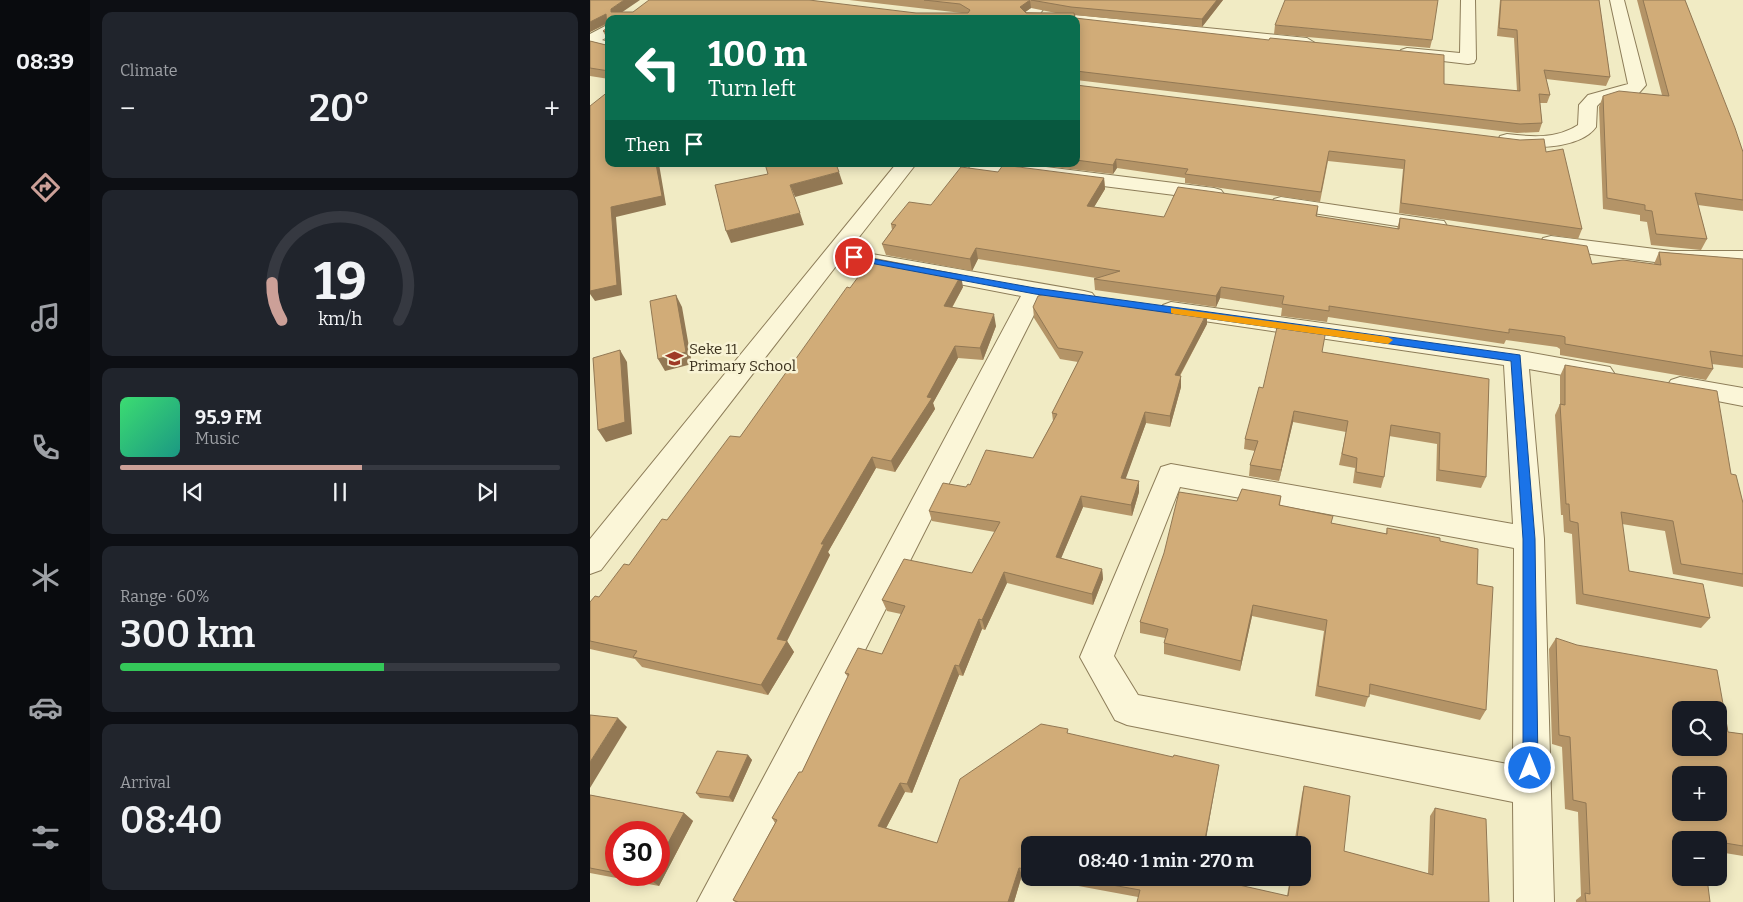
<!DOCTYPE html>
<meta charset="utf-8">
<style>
:root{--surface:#171b24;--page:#20242c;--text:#f1f3f6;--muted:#9ea1a6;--line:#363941;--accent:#cca098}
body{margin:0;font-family:Bitter,serif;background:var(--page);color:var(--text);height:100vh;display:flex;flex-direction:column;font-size:19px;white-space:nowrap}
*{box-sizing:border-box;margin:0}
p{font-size:16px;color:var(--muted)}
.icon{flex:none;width:28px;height:28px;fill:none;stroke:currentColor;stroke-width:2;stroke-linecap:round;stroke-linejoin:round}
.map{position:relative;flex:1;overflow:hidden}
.side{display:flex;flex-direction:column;gap:12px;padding:12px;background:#0d0f14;width:500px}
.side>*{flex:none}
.banner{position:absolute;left:15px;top:15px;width:475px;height:152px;border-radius:10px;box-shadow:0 2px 12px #0003;background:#0b6e4f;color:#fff;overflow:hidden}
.tools{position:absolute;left:1082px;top:701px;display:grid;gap:10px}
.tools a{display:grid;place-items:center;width:55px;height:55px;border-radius:10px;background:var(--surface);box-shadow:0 2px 12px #0003;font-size:25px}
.speed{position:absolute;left:15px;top:821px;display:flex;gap:10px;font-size:25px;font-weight:700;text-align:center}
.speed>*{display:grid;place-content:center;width:65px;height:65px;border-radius:50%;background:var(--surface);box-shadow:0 2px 12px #0003;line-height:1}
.speed .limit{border:8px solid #d22;background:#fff;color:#111}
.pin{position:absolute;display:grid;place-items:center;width:42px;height:42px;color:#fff;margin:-21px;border:2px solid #fff;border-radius:50%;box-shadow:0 1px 5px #0007}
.me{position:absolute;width:55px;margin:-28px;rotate:0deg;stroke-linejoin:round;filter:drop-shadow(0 0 4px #0008)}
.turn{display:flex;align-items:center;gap:18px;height:105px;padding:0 20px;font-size:22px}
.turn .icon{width:65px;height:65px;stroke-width:2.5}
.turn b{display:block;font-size:35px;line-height:42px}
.then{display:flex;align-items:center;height:48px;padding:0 20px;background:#0003;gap:10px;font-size:19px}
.big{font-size:38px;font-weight:600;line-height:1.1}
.side .widget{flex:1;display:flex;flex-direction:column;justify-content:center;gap:8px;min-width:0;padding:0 18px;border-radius:10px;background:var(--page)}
.side .dial{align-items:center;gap:0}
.dial svg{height:130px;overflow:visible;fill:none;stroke:var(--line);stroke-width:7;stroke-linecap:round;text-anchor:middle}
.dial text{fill:var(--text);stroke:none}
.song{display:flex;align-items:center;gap:15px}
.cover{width:60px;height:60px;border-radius:8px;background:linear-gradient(135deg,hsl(140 70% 55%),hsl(170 70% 35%))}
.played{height:5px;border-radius:2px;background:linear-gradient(90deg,var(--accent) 55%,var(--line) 55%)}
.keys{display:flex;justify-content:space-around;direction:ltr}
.heat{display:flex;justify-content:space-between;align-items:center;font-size:28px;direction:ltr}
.charge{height:8px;border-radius:4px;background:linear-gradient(90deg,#34c759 60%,var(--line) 0)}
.trip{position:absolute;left:431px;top:836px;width:290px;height:50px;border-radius:10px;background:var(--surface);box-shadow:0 2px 12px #0003;font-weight:600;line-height:50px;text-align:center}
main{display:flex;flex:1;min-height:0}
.menu{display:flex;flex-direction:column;width:90px;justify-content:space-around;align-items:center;background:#090b0e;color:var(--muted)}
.menu .icon{width:35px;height:35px}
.menu .active{color:var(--accent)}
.menu b{font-size:22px;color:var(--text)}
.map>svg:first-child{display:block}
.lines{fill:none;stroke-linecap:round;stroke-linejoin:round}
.minor-casing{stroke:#8d7d59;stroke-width:2}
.minor{fill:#fbf6d8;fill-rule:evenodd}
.wall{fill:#b49467;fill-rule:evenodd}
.shaded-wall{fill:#927854}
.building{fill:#d1ac78;stroke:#927854;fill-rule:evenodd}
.route{fill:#1a73e8;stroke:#114b97}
.slow{fill:#f59e0b}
.labels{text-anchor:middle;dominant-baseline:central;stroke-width:5;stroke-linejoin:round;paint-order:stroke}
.poi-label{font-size:15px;fill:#3c321e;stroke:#f8f3d4;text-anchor:start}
</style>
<main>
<nav class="menu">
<b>08:39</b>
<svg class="icon active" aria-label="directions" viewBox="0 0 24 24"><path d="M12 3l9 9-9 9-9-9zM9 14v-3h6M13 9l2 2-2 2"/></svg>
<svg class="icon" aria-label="music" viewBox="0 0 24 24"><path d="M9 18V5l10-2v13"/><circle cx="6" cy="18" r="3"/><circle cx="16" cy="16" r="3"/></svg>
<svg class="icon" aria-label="phone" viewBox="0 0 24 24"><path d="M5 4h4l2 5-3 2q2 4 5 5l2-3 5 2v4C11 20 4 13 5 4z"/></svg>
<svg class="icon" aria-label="climate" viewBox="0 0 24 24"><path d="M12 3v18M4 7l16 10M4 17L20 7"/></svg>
<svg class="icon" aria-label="car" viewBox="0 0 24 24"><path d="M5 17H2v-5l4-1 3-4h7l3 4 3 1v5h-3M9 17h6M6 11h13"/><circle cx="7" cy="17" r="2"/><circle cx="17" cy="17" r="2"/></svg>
<svg class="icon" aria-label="filters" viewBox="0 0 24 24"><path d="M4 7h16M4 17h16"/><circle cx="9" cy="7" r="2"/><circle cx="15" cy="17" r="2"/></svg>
</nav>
<section class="side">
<div class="widget"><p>Climate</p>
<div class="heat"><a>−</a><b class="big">20°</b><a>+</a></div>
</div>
<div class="widget dial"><svg viewBox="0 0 100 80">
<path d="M14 69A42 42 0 1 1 86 69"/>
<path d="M14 69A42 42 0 0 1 8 46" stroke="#cca098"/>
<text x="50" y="56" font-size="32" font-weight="700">19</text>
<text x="50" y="72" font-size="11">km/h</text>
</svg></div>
<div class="widget">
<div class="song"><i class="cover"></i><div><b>95.9 FM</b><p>Music</p></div></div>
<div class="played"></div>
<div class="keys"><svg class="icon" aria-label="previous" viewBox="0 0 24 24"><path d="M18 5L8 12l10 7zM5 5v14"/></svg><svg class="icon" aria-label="pause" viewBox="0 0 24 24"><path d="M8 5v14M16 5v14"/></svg><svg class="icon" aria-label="next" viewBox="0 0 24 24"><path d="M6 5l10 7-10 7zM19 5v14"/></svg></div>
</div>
<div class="widget"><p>Range · 60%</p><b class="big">300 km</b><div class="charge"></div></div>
<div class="widget"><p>Arrival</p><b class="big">08:40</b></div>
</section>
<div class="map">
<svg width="1153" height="902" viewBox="0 0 1153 902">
<rect width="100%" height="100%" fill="#f1ebc4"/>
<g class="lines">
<defs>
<path id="minor" d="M445 0H460L446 19H430Z
M871 0H885L886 59 884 63 878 64 811 56 809 53 811 50 817 48 870 53Z
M1020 0H1034L1056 85 1049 93 1010 103 1007 106 1006 127C990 150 935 150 910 144L908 140 910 136 917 134C941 137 967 139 988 125L989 105 998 95 1038 84Z
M486 15 717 38 725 43 717 48 486 25V19H479Z
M19 24V36L12 40 19 42V52L0 47V34Z
M306 164H326L259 250 494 291 502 293 506 298 502 303 494 305 452 299 148 902H107L431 296 250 261 11 570 0 574V539Z
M377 164H432L624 188 631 190 634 194 631 198 624 200 387 170 380 168Z
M691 197 846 220 854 221 857 226 854 231 846 232 684 207 681 203 684 199Z
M961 236 1081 251H1153V265L1081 264 953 248 950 243 953 238Z
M581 302 926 350 1020 367 1024 373 1020 379 1011 382 939 369 954 539 964 902H924L923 802 537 725 525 720 490 657 571 467 581 464 923 524 914 365 573 315 569 310 573 305ZM590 487 924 548 923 765 548 695 524 656Z
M1090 377 1153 388V406L1081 392 1077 386 1081 380Z"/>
</defs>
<!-- minor casing -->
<use href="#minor" class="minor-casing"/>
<!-- minor -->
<use href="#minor" class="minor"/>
</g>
<!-- wall -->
<path class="wall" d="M0 0 33 12 372 13 259 0H633L612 27 484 15 485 18 854 84 927 91 924 38 907 36 910 0H1009L1020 77 1016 86 956 79 960 95 957 103H950L952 123 949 132 927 133 486 80V19H19V79L0 76V41L16 45V37L13 31 17 28V24L0 32ZM441 8 466 13 435 12Z
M1047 0H1095L1153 152V211L1108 205 1117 239 1111 250 1061 245 1057 222 1050 221V215L1013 209 1009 107 1013 96 1072 95Z
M685 25 842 40 840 48 684 34Z
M486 85 956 152 992 229 988 239 809 213 813 169 738 161 730 202 595 183V178L527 168 523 174 438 164H486Z
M408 172 514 178 515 189 504 207 574 217 728 206 727 217 807 229 810 218 1002 264H1064L1069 252 1153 259V368L1122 364 1123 369 1116 380 970 355V349L967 347 916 340 914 344 738 317 737 322 691 316 692 308 630 298 626 307 505 290 504 279 506 278 388 259 382 271 296 255 292 244 302 230 301 224Z
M373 287 362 308 406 326 393 360 368 358 343 403 345 409 305 472 286 468 238 552 240 555 197 641 204 652 178 695 52 667 45 659 0 649V602L9 597 39 565 77 520 150 437 260 288Z
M443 307 617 324 590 376H591V387L580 427 556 423 535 479 549 492 542 516 493 507 471 558 512 569 513 579 503 605 417 583 395 630 392 629 373 676 369 675 322 793 315 792 296 828 347 843 479 734 628 774 440 845V877L432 875 424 902H145L143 900 185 823 182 818 212 772 258 677 255 673 292 654 311 614 297 611 292 600 382 573 405 532 342 521 339 511 380 485 443 458 463 421 462 413 488 362 470 359 444 318Z
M732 352 899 379 896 477 891 488 846 481 847 444 799 436 794 477 791 488 763 483 765 468 749 465 756 432 703 422 689 481 659 476 660 465 665 451 654 449 655 439 673 388Z
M975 365 1141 474 1153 503V587L1083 574 1075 531 1032 524 1039 571 1120 618 1111 628 986 604 982 534 974 532 973 515H971L965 415 970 404V376Z
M691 496 690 505 741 523 796 534 797 528 850 541 887 584 896 710 890 720 779 694 775 707 725 696 734 631 662 616 650 671 574 654V643L575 638 550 633V622L647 501Z
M966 638 1138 732 1153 734V856L1129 852V840H1091L1120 902H986V900L991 896 988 812 975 809 972 747 962 744 959 649Z
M158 755 162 760 143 802 110 798 106 793Z
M714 786 754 851 838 874 840 816 845 808 899 902 548 897 445 878H618L697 896 700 878H712V845H704L712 794Z
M0 795 94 813 103 821 69 886 0 873ZM26 832 69 875H26Z"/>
<!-- shaded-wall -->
<path class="shaded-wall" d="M34 0H50L25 17 21 12V9Z
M440 0 441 8 431 15 430 7Z
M627 0H633L612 27V19Z
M16 14 19 22 0 32V22Z
M526 159 527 168 523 174V165Z
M66 164H69L76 205 26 217 32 295 5 301 0 294V291L21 207Z
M249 172 253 184 205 197 200 185Z
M514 178 515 189 498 217 497 206Z
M210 213 214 225 141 243 136 231Z
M386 248 388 259 382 271 380 259Z
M371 275 373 287 356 318 354 306Z
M631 287 630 298 626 307V296Z
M86 295 92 307 102 364 75 371 68 359Z
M617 313V324L584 386 585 375Z
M404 314 406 326 393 360 390 348Z
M365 346 368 358 343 403 345 409 305 472 301 461Z
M30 350 37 362 42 434 16 442 8 430Z
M591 376V387L580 427V416Z
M704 411 703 422 689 481 691 470Z
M555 412 556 423 532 489 531 478Z
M282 457 286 468 238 552 240 555 197 641 204 652 178 695 171 685 187 639 231 544Z
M549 481V492L542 516 541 505Z
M491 496 493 507 467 568 466 557Z
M512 569 513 579 503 605 502 594Z
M414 572 417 583 395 630 392 620Z
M663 605 662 616 650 671 651 661Z
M389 619 392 629 373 676 369 666Z
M365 665 369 675 322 793 317 784Z
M28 718 37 727 0 788V762Z
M158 755 162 760 143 802 139 797Z
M629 765 615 845H614Z
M310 783 315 792 293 834 288 826Z
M94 813 103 821 69 886 59 879 61 875H69V860Z
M429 868 432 875 424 902H418Z"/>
<!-- building -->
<path class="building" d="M0 0H34L21 9V12H43L59 0H219L326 13H378L380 10 370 4 334 0H440L430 7 436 13H484L485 18 679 40 680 38 854 55V84L930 91 927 30 909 28 911 0H1009L1020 77 954 70 960 95 949 94 952 123 930 124 486 71V19H19V71L0 68V41L16 45V32L13 31 17 28 16 14 0 22Z
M441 0H627L612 19 481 7Z
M695 0H848L842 40 685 25Z
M1053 0H1095L1145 128 1153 152V200L1105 193 1117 239 1066 234 1062 211 1055 210V205L1017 198 1013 96 1029 91 1079 96Z
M486 85 930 140 954 139 956 152 973 149 992 229 811 203 815 160 739 151 731 192 595 174 598 169 526 159 523 165 486 160Z
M19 91V164H66L72 196 21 207 27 285 0 291V106Z
M175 164H246L249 172 200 185 210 213 136 231 125 185 178 174Z
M413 165 514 178 497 206 574 217 588 187 728 206 726 216 809 229 810 218 997 246 1002 264 1033 260 1071 265 1069 252 1153 259V356L1120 351 1123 369 975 344V337L972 336 919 329V333L739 306V311L692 304 694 296 631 287 626 296 504 279 530 271 386 248 380 259 292 244 306 225 301 224 319 202 341 205 371 167 408 172Z
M282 258 371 275 354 306 404 314 390 348 365 346 337 397 342 398 301 461 282 457 231 544H234L187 639 197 641 171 685 43 657 47 651 0 641V602L5 596 9 597 34 564 39 565 72 519 77 520 140 436 150 437 257 287 260 288Z
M463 292 617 313 585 375 591 376 580 416 555 412 531 478 549 481 541 505 491 496 466 557 512 569 502 594 414 572 392 620 389 619 369 666 365 665 317 784 310 783 288 826 347 843 370 779 451 724 478 729 477 733 583 757 584 755 629 765 614 845H440V870L429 868 418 902H148L143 900 187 820 182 818 209 772H212L259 674 255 673 268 648 292 654 315 606 292 600 314 559 382 573 410 522 339 511 353 483 376 487 378 484 380 485 396 450 443 458 467 414 462 413 493 352 468 348 443 307 448 296Z
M86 295 96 352 68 359 60 301Z
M688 323 736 330 732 352 899 379 896 477 849 470 850 433 801 425 794 477 766 472 767 458 752 454 758 421 704 411 691 470 660 465 668 441 655 439 669 387 673 388Z
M30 350 35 422 8 430 3 358Z
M975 365 1127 391 1141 474 1146 475 1153 503V574L1091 564 1083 521 1031 512 1039 571 1113 584 1120 618 993 594 988 523 980 521 979 504H976L970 404 975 405Z
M652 489 691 496 689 505 743 516 741 523 797 534V528L850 538V541L888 549 887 584 903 587 896 710 780 684 779 697 728 686 737 620 663 605 651 661 574 643 578 629 550 622 574 553 589 492 647 501Z
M966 638 987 645 1127 670 1138 732 1153 734V846L1129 842V840L1112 839V840H1091V878H1117L1120 902H996L995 893 1000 894 996 803 983 800 980 737 969 735ZM1091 710H1129V748H1091ZM1091 775H1129V812H1091Z
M0 715 28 718 0 762Z
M127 751 158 755 139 797 106 793Z
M714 786 760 796 754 851 843 875 845 808 896 819 899 902H547L550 890 483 878H618L698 896 701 878H712V845H706Z
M0 795 94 813 69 860V832H26V873L0 868Z
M37 875H61L59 879Z"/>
<!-- route -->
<path class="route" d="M261 255 445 288 930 355 945 539 948 768 946 773 940 775 935 773 933 768V539L921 361 445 294 264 260 261 259Z"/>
<!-- slow -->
<path class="slow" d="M581 308 798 337 803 340 798 344 584 314 581 313Z"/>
<!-- icons -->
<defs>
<symbol id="school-bare" viewBox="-9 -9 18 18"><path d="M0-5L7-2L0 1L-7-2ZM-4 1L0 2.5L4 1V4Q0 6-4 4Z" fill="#9f3a26" stroke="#f8f3d4" stroke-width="2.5" paint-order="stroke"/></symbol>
</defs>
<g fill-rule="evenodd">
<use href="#school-bare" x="72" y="346" width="25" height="25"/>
</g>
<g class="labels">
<!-- poi labels -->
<g class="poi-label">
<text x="99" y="349">Seke 11<tspan x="99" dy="17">Primary School</tspan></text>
</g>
</g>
</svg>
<div class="tools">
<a><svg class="icon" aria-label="search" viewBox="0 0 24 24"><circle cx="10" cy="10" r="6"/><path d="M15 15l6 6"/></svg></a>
<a>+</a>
<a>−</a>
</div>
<div class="speed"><div class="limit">30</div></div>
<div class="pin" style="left:264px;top:257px;background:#d93025"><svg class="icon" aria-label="arrive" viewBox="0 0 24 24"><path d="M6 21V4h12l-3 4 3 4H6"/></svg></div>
<svg class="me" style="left:940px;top:768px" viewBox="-20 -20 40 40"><circle r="17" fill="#1a73e8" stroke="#fff" stroke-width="3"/><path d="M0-11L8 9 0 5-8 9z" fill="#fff"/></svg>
<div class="trip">08:40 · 1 min · 270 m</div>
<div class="banner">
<div class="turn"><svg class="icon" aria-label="left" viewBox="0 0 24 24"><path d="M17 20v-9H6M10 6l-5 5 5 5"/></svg><div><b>100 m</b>Turn left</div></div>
<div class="then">Then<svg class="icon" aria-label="arrive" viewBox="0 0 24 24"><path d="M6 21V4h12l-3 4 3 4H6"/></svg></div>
</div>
</div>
</main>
